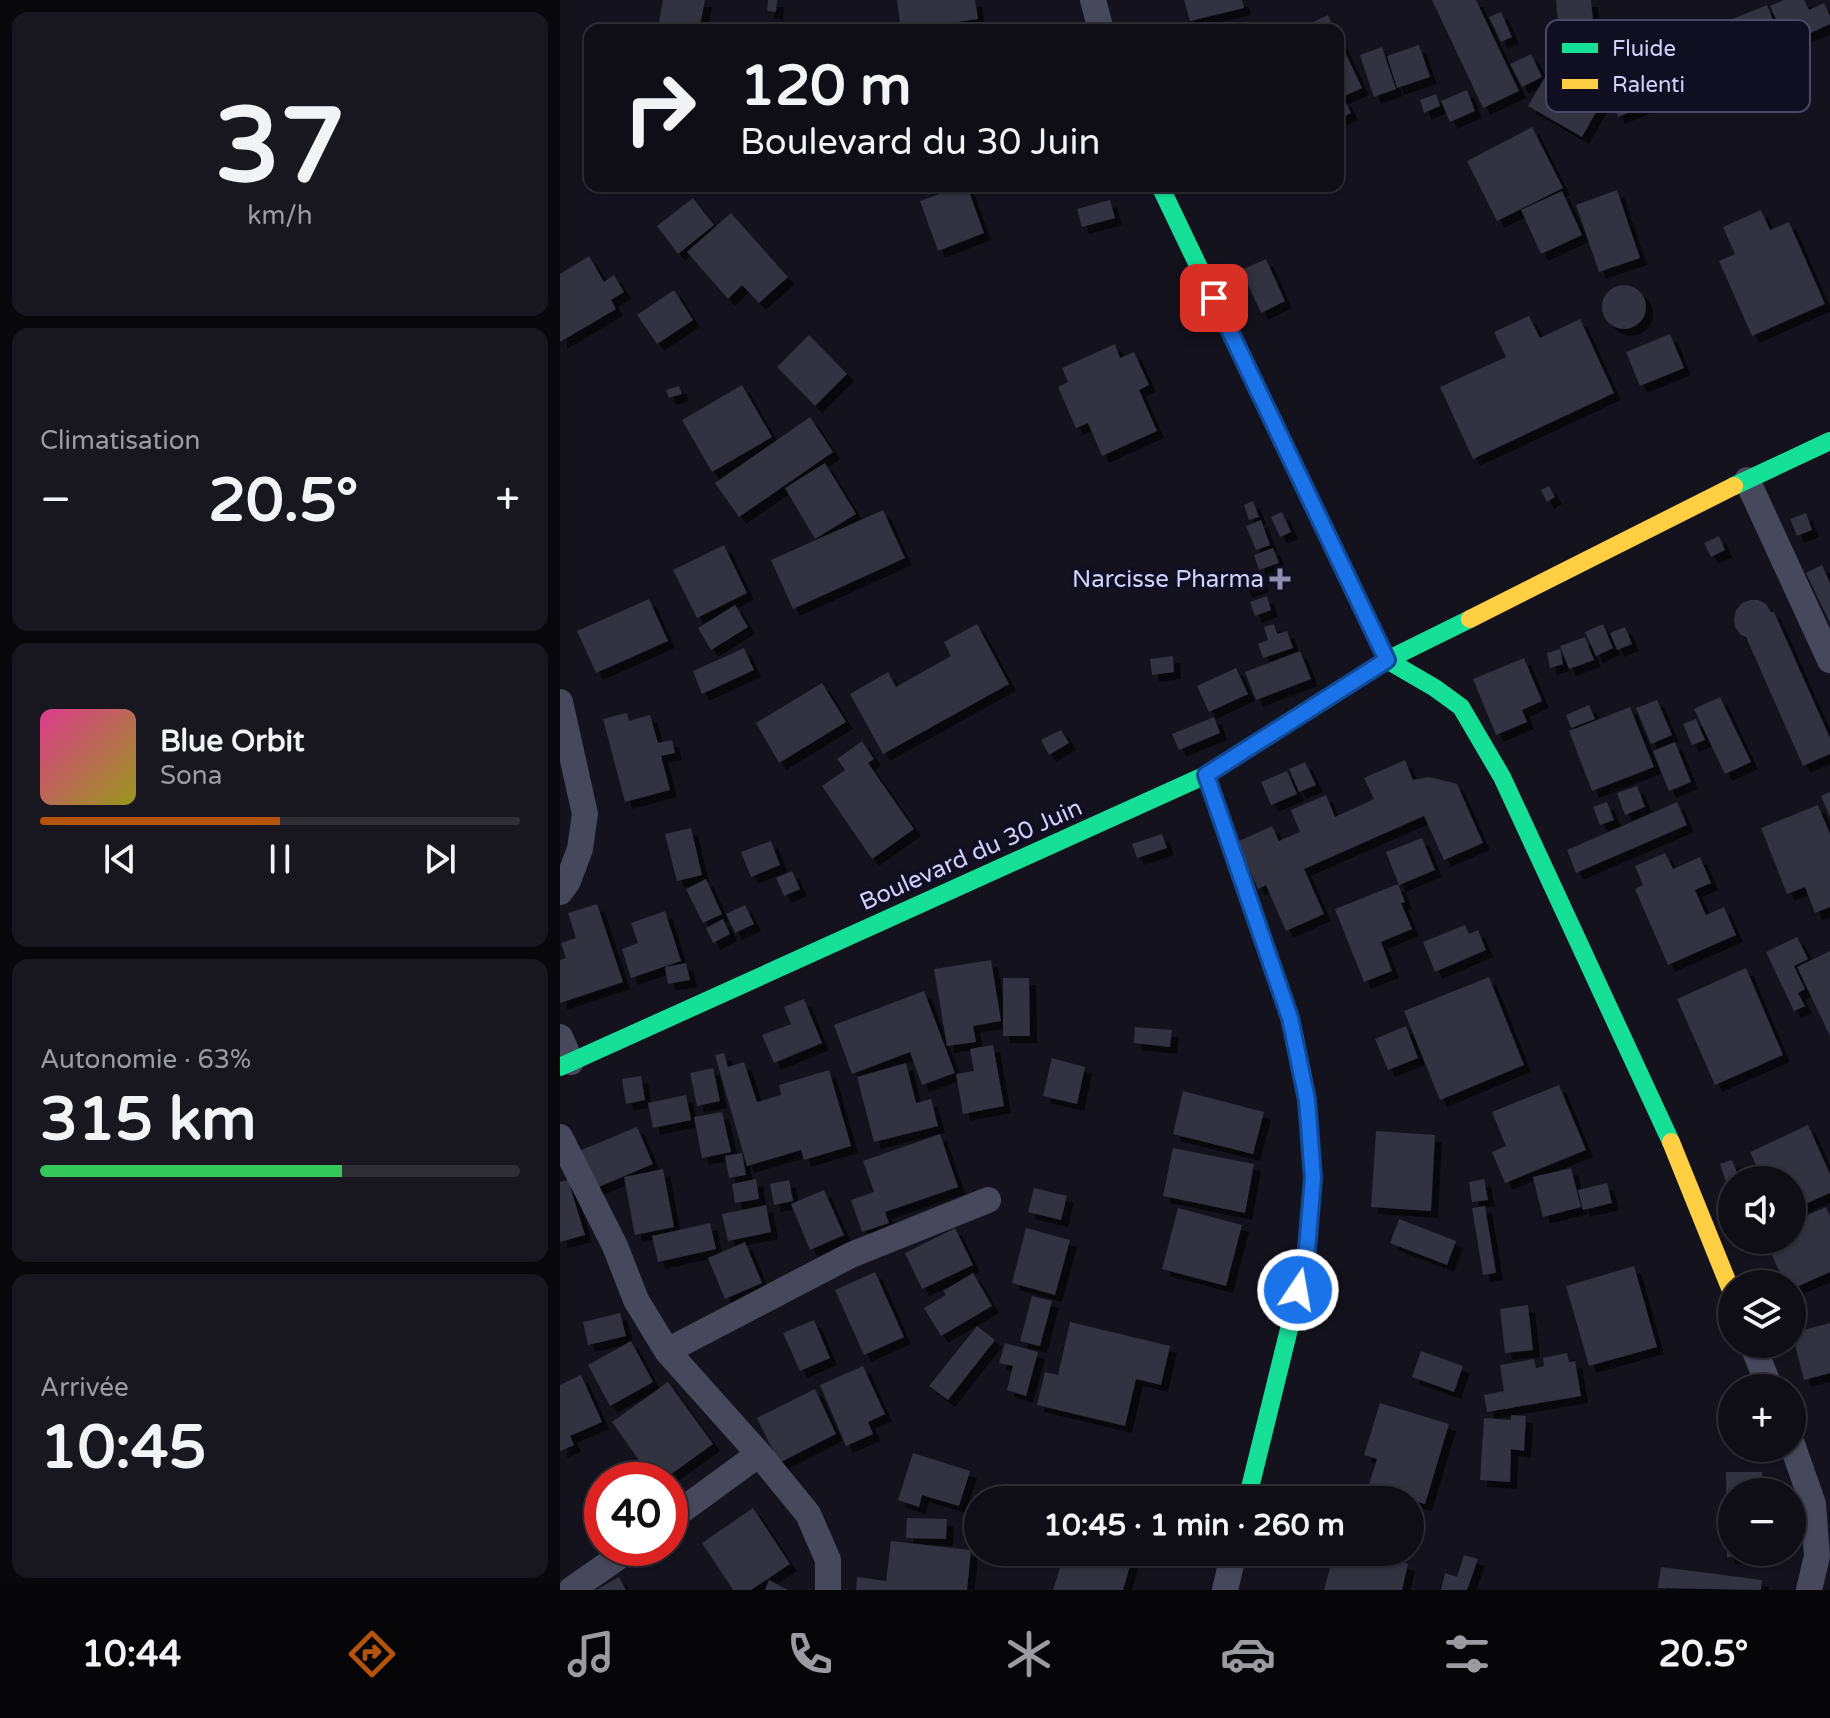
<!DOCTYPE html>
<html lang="fr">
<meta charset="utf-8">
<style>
:root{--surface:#0f0e16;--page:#18171f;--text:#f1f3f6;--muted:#9b9ca1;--line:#2f2e35;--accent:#b45309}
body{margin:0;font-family:"Varela Round",sans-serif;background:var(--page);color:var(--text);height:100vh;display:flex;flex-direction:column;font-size:30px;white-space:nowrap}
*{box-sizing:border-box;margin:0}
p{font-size:26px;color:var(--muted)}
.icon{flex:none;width:44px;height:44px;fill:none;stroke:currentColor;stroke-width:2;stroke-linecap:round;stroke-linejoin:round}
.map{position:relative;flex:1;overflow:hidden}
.drawer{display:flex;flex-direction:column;gap:12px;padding:12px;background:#08080c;width:560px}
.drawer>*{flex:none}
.hud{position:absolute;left:24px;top:24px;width:760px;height:168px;border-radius:16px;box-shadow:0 2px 6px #0004,0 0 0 2px var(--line);background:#0f0e16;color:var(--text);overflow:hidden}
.buttons{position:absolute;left:1158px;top:1166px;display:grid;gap:16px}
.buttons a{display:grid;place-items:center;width:88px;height:88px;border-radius:50%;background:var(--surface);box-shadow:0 2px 6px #0004,0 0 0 2px var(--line);font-size:40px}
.speed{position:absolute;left:24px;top:1462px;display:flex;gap:16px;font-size:40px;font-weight:700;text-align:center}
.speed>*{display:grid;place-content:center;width:104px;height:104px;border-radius:50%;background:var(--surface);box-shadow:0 2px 6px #0004,0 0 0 2px var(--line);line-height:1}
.speed .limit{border:12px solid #d22;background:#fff;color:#111}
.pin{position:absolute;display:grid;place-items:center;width:68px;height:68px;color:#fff;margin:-34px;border-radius:16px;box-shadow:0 4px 12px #0006}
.me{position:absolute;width:88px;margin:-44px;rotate:12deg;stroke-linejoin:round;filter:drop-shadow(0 0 6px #0008)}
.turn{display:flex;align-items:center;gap:28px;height:168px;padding:0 24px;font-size:36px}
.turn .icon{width:104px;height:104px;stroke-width:2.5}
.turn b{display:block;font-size:56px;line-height:68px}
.big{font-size:60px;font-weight:800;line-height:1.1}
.drawer .widget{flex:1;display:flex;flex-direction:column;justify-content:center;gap:12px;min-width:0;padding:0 28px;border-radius:16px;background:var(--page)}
.drawer .dial{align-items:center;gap:0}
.dial b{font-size:104px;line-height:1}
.song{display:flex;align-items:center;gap:24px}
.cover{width:96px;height:96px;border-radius:12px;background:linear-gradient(135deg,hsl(330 70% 55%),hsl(60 70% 35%))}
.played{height:8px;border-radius:4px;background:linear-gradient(90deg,var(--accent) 50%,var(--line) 50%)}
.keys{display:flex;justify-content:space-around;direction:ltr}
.heat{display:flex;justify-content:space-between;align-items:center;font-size:44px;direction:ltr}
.charge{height:12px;border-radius:6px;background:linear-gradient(90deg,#34c759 63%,var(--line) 0)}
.trip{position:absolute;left:404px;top:1486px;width:460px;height:80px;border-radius:40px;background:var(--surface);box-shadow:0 2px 6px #0004,0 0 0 2px var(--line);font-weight:800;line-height:80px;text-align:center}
.tabs{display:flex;height:128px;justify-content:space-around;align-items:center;background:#060609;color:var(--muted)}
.tabs .icon{width:56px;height:56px}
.tabs .selected{color:var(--accent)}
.tabs b{font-size:36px;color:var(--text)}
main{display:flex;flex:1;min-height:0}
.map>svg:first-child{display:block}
.building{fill:#32303f;filter:url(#shadow)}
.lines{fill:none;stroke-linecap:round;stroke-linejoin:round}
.street{stroke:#48485d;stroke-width:26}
.fast{stroke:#16e098;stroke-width:18}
.slow{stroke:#ffcf43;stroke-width:18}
.route-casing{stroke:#114b97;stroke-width:20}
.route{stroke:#1a73e8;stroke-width:14}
.poi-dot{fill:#908eaf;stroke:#100e21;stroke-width:3}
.labels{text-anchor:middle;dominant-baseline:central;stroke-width:8;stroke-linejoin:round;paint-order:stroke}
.poi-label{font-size:24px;fill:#d2d0fd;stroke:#100e21;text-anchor:end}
.street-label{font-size:24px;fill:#d2d0fd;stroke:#100e21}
.key{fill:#100e21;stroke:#4a4863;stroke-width:2}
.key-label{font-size:22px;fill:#d2d0fd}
</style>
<main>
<section class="drawer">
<div class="widget dial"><b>37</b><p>km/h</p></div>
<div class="widget"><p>Climatisation</p>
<div class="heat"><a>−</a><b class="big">20.5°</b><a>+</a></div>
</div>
<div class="widget">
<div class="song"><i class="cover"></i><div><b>Blue Orbit</b><p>Sona</p></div></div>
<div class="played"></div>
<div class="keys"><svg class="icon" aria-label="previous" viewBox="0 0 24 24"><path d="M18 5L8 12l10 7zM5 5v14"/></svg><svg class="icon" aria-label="pause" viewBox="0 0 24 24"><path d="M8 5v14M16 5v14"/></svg><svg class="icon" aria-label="next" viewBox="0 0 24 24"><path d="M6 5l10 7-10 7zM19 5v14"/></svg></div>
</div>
<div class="widget"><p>Autonomie · 63%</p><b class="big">315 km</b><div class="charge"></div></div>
<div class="widget"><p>Arrivée</p><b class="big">10:45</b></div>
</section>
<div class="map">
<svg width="1270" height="1590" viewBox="0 0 1270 1590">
<defs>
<filter id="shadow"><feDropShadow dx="7" dy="7" stdDeviation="0" flood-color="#0009"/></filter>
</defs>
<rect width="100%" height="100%" fill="#14121d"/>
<!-- building -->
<path class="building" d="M103 0H145L139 30H113L98 27Z
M208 0H217L216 12 207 11Z
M337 0H415L418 19 341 30Z
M624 0H682L684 8 630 21Z
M872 0H916L959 91 923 108Z
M996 0H1031L1035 42 1000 45Z
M1224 0H1244L1249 10 1264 3 1270 16V24L1227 44 1210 6Z
M1207 5 1224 47 1167 71 1150 28Z
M941 12 952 37 941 42 929 17Z
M768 15 775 30H736Z
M778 37 802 88 778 99Z
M859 45 870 77 837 88 827 56Z
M822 47 836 89 814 97 800 55Z
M971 54 982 77 962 87 950 64Z
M1139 55 1149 79 1058 117 1048 93Z
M1007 68 1026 79 1018 92 1040 105 1022 137 968 106 985 77 997 85Z
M907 90 915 111 890 122 881 101Z
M876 94 880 106 864 113 860 100Z
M784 99 791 113 778 119V102Z
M972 127 1003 188 937 221 907 161Z
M402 186H407L424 233 378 251 360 201Z
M1057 190 1080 258 1039 272 1016 205Z
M1002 191 1022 235 981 254 961 210Z
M133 198 154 225 118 254 97 226Z
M550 200 555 218 522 227 517 209Z
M1201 210 1210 230 1229 222 1265 304 1192 336 1159 261 1175 254 1163 227Z
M171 213 228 277 199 303 182 285 168 299 127 252Z
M29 256 44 282 54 275 64 292 51 300 56 309 0 342V274Z
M706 259 725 301 701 313 681 270Z
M1042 307a22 22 0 1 1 44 0a22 22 0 1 1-44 0Z
M114 290 133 320 97 344 77 315Z
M969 316 980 338 1020 319 1054 393 913 459 880 387 946 357 934 332Z
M1110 334 1124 368 1080 386 1066 352Z
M249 335 287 374 255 406 217 367Z
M555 344 560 358 574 352 589 385 579 390 597 431 542 456 528 423 516 428 498 387 508 382 502 368Z
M182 385 212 437 152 472 122 420Z
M119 386 122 394 109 398 106 390Z
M250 417 273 452 179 517 155 483Z
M265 463 296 514 255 539 225 488Z
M989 486 995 497 987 502 981 490Z
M693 501 699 517 689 520 684 505Z
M323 510 345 558 233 609 211 560Z
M722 512 731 532 720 537 711 517Z
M1246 513 1252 530 1237 536 1230 519Z
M701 520 710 545 696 550 686 526Z
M1159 536 1165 550 1151 557 1144 543Z
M164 545 187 593 137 618 113 570Z
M713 548 719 563 699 570 694 555Z
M1262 565 1270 583V623L1246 573Z
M698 573 702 585 685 591 680 578Z
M707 596 711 610 695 616 690 602Z
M89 599 108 641 36 673 17 631Z
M1190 600H1198L1206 604 1211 612H1214L1270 738V754L1243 766 1186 637 1181 635 1175 627 1174 619 1176 610 1182 603Z
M175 605 188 627 151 650 138 628Z
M417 624 449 684 323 754 290 694 328 672 336 687 391 656 384 642Z
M714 624 717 634 727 631 733 648 703 658 698 644 708 640 704 627Z
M1043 624 1053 648 1036 656 1025 632Z
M1065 627 1072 644 1057 650 1050 633Z
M1025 637 1034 660 1009 669 1000 646Z
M184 648 194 670 142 694 133 671Z
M1000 649 1003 664 990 668 987 653Z
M740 651 751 679 696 700 685 672Z
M613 656 614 672 592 675 590 659Z
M964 658 982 701 962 710 967 722 936 735 913 679Z
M676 668 688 694 649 712 637 686Z
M262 683 286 722 219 763 196 723Z
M1160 697 1191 762 1165 774 1134 709Z
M1097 700 1112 735 1091 744 1076 708Z
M1029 705 1035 719 1011 728 1006 715Z
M1070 707 1094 767 1032 791 1009 731Z
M67 713 69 721 90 715 98 743 112 740 115 753 101 756 110 790 65 802 43 719Z
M654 717 660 733 619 750 612 734Z
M1136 719 1145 740 1132 745 1123 724Z
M501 730 509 743 489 755 481 740Z
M302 741 314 759 308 763 354 829 312 859 262 786 285 770 277 759Z
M1115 742 1131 782 1109 791 1093 751Z
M845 760 853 780 869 777 897 784 923 843 884 860 864 816 744 869 764 914 726 931 706 885 698 889 677 842 712 826 719 841 740 832 731 810 766 795 775 817 814 799 804 778Z
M745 762 756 785 739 792 729 769Z
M727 771 737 794 711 805 701 782Z
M1077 786 1085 807 1065 815 1057 793Z
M1270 792V817L1261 796Z
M1047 802 1054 820 1040 825 1033 807Z
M1117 802 1127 825 1016 873 1007 850Z
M1258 805 1270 834V907L1255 913 1245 887 1227 894 1201 828Z
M131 828 142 875 117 881 105 834Z
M602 834 607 848 577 858 572 844Z
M862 838 875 870 839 885 826 852Z
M211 841 220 865 191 877 181 852Z
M1105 853 1113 869 1140 857 1151 883 1135 890 1146 915 1164 907 1176 935 1108 965 1075 889 1083 885 1075 866Z
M232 871 240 889 224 896 216 878Z
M146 879 162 914 143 923 126 889Z
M838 884 845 902 841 903 852 929 821 942 832 971 804 982 775 909Z
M37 904 63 982 0 1003V960L6 958 1 943 16 938 8 913Z
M185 905 194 924 175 933 166 914Z
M105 911 121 961 71 978 62 949 78 943 71 923Z
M163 919 170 934 153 943 146 928Z
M905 925 909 934 918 930 926 950 875 972 863 942Z
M1237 937 1248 959 1234 966 1245 989 1238 993 1245 1006 1234 1011 1206 952Z
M1270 951V1036L1237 967Z
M431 960 441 1021 413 1026 416 1042 387 1046 374 969Z
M126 963 130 980 108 984 105 967Z
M1186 968 1223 1055 1155 1085 1117 999Z
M929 977 964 1065 880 1100 844 1011Z
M443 978H469L470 1036H443Z
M364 991 395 1073 362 1085 350 1052 292 1074 274 1025Z
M244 999 262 1043 214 1063 202 1035 231 1024 224 1007Z
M846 1026 858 1058 828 1070 815 1039Z
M575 1027 612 1030 610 1047 574 1043Z
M433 1045 444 1106 403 1114 396 1074 414 1071 410 1049Z
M164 1053 168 1067 184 1062 197 1102 221 1095 219 1085 269 1070 291 1146 244 1160 241 1150 187 1166 155 1055Z
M492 1058 525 1067 517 1104 483 1096Z
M346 1063 356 1103 371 1099 378 1126 314 1142 297 1077Z
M153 1068 160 1101 137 1106 130 1073Z
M81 1076 85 1100 66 1104 62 1079Z
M999 1085 1026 1150 945 1183 932 1152 946 1146 932 1112Z
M623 1091 704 1112 693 1154 613 1134Z
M126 1095 131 1120 93 1128 88 1103Z
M162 1112 171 1152 142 1158 134 1117Z
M1248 1125 1270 1174V1193L1232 1210V1180H1187L1200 1174 1190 1152Z
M77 1127 93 1164 34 1189 19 1151Z
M816 1131 875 1135 871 1211 811 1207Z
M380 1134 398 1187 325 1212 329 1223 302 1232 291 1200 314 1192 303 1161Z
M613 1148 694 1164 685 1213 603 1196Z
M182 1153 186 1175 169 1178 165 1156Z
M1172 1160 1180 1180H1172V1186L1168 1188 1160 1164Z
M1011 1168 1021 1207 983 1217 973 1177Z
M103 1169 114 1227 75 1235 64 1177Z
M196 1179 199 1199 175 1203 172 1184Z
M924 1179 928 1200 912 1202 909 1182Z
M8 1180 25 1235 0 1242V1182Z
M229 1180 233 1201 214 1205 210 1184Z
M1047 1183 1052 1203 1023 1210 1018 1190Z
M474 1188 507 1196 501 1220 468 1212Z
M264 1190 284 1235 250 1250 231 1204Z
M206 1205 211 1232 168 1241 162 1214Z
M925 1206 936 1273 923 1275 912 1208Z
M1266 1207 1270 1216V1272L1232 1289V1284H1225L1205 1240H1232V1222Z
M618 1208 682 1225 666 1286 602 1269Z
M839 1219 896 1241 887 1265 830 1243Z
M150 1223 156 1249 98 1262 92 1236Z
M395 1228 413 1265 362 1289 345 1253Z
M466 1228 510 1240 495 1295 452 1283Z
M185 1242 202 1283 165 1299 148 1258Z
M1074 1266 1097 1347 1029 1366 1006 1286Z
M315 1272 344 1337 304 1355 275 1290Z
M413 1273 432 1306 381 1336 364 1308 386 1295 383 1291Z
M472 1296 492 1301 480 1346 460 1341Z
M968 1305 973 1350 945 1353 940 1309Z
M60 1313 66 1336 28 1345 23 1322Z
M254 1320 270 1358 240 1371 223 1333Z
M510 1322 610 1346 601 1385 576 1379 565 1426 477 1405 485 1372 498 1375Z
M1270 1323V1373L1244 1380 1232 1333Z
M417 1326 435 1340 388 1400 369 1386Z
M71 1341 93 1382 50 1406 28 1365Z
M445 1343 478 1352 466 1396 447 1390 453 1366 439 1363Z
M861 1351 903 1366 894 1392 852 1377Z
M1007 1353 1009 1362 1015 1361 1021 1396 927 1412 924 1395 944 1391 940 1365 974 1359 976 1368 984 1366 983 1358Z
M303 1366 325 1414 308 1422 313 1434 286 1446 260 1385Z
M21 1375 42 1422 10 1436 14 1445 0 1451V1385Z
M108 1382 153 1444 103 1480H93L52 1422Z
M255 1389 276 1434 219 1463 197 1418Z
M820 1403 889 1424 865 1504 808 1487 817 1459 804 1455Z
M951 1415 966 1416 964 1451 951 1449 950 1482 920 1480 924 1418 951 1420Z
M353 1453 410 1471 399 1506 362 1495 359 1507 338 1500Z
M1166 1472H1202V1492H1172V1552H1203L1204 1556 1167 1557Z
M643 1486 660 1490 658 1500H640Z
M193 1508 230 1564 191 1590H173L142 1543Z
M347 1518 387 1519 386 1539 346 1538Z
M331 1541 411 1550 407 1590H296L297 1577 326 1581Z
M505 1552H574L563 1590H493Z
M789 1552H804L848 1564 842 1590H764L771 1564 785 1568Z
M904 1555 918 1559 907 1590H881L885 1573 897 1577Z
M1101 1567 1202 1580 1201 1590 1098 1588Z
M59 1577 66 1590H36Z
M209 1580 228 1590H205Z"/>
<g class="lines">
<!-- street -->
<path class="street" d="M533 0 541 30
M1187 480 1270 660
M0 702 25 814 20 849 8 881 0 892
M0 1037 11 1062
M0 1137 55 1246 76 1300 107 1351 199 1454 248 1514 268 1560V1590
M1192 1344 1210 1388
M107 1351 291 1255 428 1200
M1232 1444 1253 1504 1257 1556 1249 1590
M110 1519 199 1454
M11 1590 71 1548
M665 1590 674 1552"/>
<!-- fast -->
<path class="fast" d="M600 186 827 660
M1174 486 1270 441
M827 660 875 688 901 707 942 777 1111 1142
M0 1067 646 775 827 660 910 619
M687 1500 746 1260 748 1234"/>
<!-- slow -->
<path class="slow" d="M910 619 1174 486
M646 775 730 1018 747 1100 753 1178 748 1234
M1111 1142 1172 1293"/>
</g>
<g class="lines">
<defs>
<path id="route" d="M654 298 827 660 646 775 730 1018 747 1100 753 1178 746 1260 738 1290"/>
</defs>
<!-- route casing -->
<use href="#route" class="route-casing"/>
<!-- route -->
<use href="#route" class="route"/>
</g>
<!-- markers -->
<path class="poi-dot" d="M716 567h8v8h8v8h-8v8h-8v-8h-8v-8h8z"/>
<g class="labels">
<!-- poi labels -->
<g class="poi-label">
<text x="704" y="579">Narcisse Pharma</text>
</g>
<!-- street labels -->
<g class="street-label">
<text transform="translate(411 855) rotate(-24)">Boulevard du 30 Juin</text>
</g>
</g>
<!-- legend -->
<rect x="986" y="20" width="264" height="92" rx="12" class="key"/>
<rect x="1002" y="43" width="36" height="10" fill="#16e098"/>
<rect x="1002" y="79" width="36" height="10" fill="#ffcf43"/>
<g class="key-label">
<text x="1052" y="56">Fluide</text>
<text x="1052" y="92">Ralenti</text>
</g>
</svg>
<div class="buttons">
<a><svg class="icon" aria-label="sound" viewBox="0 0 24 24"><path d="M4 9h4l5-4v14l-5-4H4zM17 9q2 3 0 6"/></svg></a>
<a><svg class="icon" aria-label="layers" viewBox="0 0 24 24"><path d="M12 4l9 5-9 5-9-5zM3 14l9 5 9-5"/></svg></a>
<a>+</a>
<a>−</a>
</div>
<div class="speed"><div class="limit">40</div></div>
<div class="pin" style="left:654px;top:298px;background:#d93025"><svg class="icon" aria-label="arrive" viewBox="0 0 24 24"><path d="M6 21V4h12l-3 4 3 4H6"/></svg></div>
<svg class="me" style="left:738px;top:1290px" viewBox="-20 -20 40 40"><circle r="17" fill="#1a73e8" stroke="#fff" stroke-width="3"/><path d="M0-11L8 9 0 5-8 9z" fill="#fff"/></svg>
<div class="trip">10:45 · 1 min · 260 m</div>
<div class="hud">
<div class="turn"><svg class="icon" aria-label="right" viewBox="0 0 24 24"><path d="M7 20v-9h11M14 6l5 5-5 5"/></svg><div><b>120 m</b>Boulevard du 30 Juin</div></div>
</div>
</div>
</main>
<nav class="tabs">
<b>10:44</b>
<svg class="icon selected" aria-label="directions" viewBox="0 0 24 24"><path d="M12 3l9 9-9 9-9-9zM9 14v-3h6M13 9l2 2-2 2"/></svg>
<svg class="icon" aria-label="music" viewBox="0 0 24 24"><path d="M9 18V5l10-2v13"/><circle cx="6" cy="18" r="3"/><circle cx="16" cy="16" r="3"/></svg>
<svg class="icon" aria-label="phone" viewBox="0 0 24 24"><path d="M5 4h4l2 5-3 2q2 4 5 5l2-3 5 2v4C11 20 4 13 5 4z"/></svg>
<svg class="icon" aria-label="climate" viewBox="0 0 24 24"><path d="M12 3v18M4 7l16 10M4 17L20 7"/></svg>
<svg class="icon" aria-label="car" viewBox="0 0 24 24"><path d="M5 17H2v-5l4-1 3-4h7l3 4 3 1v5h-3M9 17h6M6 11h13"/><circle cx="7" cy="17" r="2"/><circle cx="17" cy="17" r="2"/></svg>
<svg class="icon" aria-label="filters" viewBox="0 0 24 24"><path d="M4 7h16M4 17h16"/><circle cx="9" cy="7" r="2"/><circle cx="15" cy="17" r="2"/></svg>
<b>20.5°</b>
</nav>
